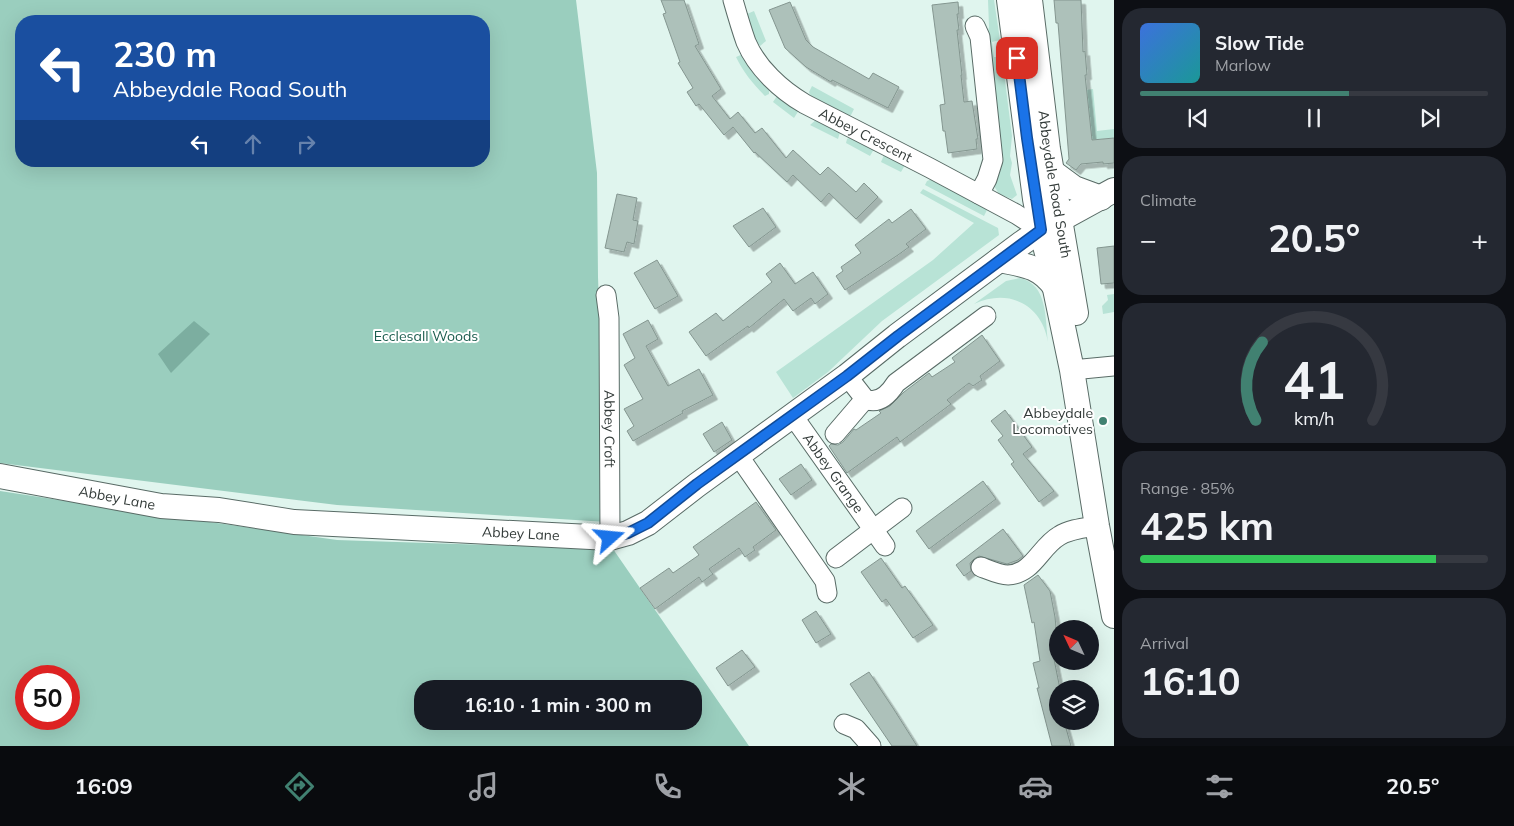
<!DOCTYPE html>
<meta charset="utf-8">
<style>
:root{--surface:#171b24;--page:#242831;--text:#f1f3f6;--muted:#9ea1a6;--line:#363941;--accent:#418171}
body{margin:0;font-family:Mulish,sans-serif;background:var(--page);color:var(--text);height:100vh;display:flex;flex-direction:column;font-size:19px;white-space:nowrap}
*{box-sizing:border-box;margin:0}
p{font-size:16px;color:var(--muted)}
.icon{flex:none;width:28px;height:28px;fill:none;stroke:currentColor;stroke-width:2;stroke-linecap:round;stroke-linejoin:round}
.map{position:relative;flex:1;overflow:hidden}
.side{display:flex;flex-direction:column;gap:8px;padding:8px;background:#0d0f14;width:400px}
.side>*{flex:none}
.banner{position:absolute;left:15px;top:15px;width:475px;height:152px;border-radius:20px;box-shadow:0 5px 20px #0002;background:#1a4fa0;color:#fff;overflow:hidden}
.needle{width:32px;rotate:314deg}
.buttons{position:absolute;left:1049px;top:620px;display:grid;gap:10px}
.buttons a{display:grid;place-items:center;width:50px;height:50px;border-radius:50%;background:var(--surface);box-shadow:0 5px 20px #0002;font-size:25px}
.speed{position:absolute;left:15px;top:665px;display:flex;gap:10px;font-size:25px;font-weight:700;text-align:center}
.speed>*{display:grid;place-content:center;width:65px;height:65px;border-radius:50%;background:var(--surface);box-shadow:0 5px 20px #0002;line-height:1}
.speed .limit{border:8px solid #d22;background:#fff;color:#111}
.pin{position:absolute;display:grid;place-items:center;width:42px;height:42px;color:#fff;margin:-21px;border-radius:10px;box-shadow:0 2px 8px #0006}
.me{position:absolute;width:55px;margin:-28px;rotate:72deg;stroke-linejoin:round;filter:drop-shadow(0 0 4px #0008)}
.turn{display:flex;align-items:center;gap:18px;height:105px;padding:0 15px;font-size:22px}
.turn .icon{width:65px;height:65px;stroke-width:2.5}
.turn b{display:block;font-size:35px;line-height:42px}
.lanes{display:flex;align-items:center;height:48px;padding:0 15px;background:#0003;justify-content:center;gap:25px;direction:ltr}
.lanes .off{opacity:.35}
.big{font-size:38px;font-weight:700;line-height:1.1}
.side .widget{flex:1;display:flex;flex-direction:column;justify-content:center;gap:8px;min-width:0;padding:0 18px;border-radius:20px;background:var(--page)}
.side .dial{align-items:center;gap:0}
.dial svg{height:130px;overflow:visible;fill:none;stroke:var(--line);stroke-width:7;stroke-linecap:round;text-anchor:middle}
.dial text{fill:var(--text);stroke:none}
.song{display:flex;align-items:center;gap:15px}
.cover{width:60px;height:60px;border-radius:8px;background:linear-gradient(135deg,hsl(220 70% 55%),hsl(180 70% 35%))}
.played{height:5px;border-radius:2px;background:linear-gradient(90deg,var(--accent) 60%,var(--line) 60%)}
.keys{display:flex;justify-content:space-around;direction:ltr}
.heat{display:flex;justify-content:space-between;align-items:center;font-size:28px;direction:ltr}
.charge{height:8px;border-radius:4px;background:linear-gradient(90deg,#34c759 85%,var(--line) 0)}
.trip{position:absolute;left:414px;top:680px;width:288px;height:50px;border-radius:20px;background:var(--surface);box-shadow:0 5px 20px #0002;font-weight:700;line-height:50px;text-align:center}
.tabs{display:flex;height:80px;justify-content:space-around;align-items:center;background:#090b0e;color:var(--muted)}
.tabs .icon{width:35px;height:35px}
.tabs .on{color:var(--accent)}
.tabs b{font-size:22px;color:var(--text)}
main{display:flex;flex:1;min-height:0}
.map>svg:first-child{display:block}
.green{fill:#b8e3d6}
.forest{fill:#9acebe;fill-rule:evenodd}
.water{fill:#7caea0}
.building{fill:#adc1ba;stroke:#849690;filter:url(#shadow)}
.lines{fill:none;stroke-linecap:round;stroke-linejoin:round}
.minor-casing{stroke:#596b66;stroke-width:21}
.major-casing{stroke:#596b66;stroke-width:26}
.minor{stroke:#fff;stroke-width:19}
.major{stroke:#fff;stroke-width:24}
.route-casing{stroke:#114b97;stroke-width:12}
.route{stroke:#1a73e8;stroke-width:9}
.poi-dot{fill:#418171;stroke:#fff;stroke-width:2}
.labels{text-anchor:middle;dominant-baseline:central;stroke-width:4;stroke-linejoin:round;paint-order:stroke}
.street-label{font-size:14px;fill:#333b39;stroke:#fff}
.park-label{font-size:14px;fill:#1a5c4d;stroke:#fff}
.poi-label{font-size:14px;fill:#333b39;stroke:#fff;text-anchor:end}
</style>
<main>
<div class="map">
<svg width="1114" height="746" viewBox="0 0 1114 746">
<defs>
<filter id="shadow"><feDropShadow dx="4.5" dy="4.5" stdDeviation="0" flood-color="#0004"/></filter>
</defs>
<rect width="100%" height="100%" fill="#e0f5ee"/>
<!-- green -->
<path class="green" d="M988 0H994L1000 40 992 42 994 57H1002L1012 136 1010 156 1012 163 1010 175 1017 195 1012 199 999 194 994 186 998 172 987 35 989 27Z
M754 11 766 41 760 46 753 37 747 14Z
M743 54 769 88V94L765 96C754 85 743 72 736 57Z
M812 86 854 109 851 115 848 116 810 95 809 92Z
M1093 89 1097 131 1114 129V138L1092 140 1086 90Z
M777 96 799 110 794 118 773 102Z
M817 119 840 132 838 139 810 125Z
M851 137 874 149 870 156 846 143 847 139Z
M884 155 905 165 901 172 881 162Z
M932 179 988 208 984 216 925 185 927 181Z
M923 189 998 228 999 235 882 321 828 372 793 398 776 372 933 260 974 223 920 193Z
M1020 278C1048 285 1045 318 1048 342 1042 304 1008 288 974 304L1006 281Z
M1114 294V312L1103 314 1102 306 1108 300 1107 295Z"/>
<!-- forest -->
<path class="forest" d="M0 0H576L597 173 598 277 607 522 337 505 0 463ZM21 21H484V161H21Z
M0 491 131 511 337 540 613 549 749 746H0ZM26 676H69V719H26ZM422 689H692V721H422Z"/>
<!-- water -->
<path class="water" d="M194 321 210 334 171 373 158 354Z"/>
<!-- building -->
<path class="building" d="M661 0H684L699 44 695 46 721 89 712 96 730 119 738 112 755 133 762 128 786 158 793 150 820 175 828 167 856 192 864 183 878 197 856 219 829 193 821 202 793 175 787 182 755 152 754 153 733 127 724 135 699 104 696 106 687 92 693 88 678 63 680 62 663 14 666 13Z
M1054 0H1081L1083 52 1085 51 1087 75H1085L1092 140 1114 138V163L1103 164V162L1081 164 1076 170 1066 163 1069 159 1058 23H1056Z
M790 2 806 40 813 47 869 79 873 73 899 87 888 108 832 80 831 82 806 67 785 48 769 10Z
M958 2 959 14H957L959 30H957L962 75H961L964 102 972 101 978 139H976L977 149 948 153 945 131H943L940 105 945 104 932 5Z
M617 194 637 198 633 220 638 221 634 244 627 242 624 252 605 248Z
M763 208 776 227 749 247 733 226Z
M911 209 926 229 906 244 909 247 898 255 845 290 836 276 843 271 841 267 861 253 855 245 889 219 892 223Z
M1114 246V283L1101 284 1097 248Z
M657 260 678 296 655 309 634 273Z
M780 263 795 284 813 272 828 294 815 304 811 298 793 311 784 299 749 328 748 326 706 356 689 332 716 313 723 321 772 282 766 274Z
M648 320 658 339 646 346 668 386 699 369 713 395 682 411 683 413 633 441 627 431 634 426 624 409 643 399 624 365 635 358 623 334Z
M982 335 1000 361 980 376 982 380 973 386 969 383 947 400 951 404 900 442 897 437 847 473 829 446 831 444 838 445 843 442 854 429 856 430 881 413 879 411 890 406 904 392 929 373 932 377 955 362 952 358Z
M1005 410 1032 447 1023 454 1054 491 1039 502 1011 464 1014 462 998 440 1003 436 991 421Z
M722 422 732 440 714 452 703 434Z
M801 464 812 480 791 495 779 479Z
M983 481 996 499 929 549 916 531Z
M756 502 776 530 753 547 755 550 745 557 739 548 709 569 713 574 702 582 699 577 655 609 640 588 669 568 673 573 699 555 693 547Z
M1003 529 1023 556 1018 560 1007 564 979 556 974 559 970 563 971 571 964 576 956 565Z
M881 558 902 588 905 586 933 625 913 638 886 599 882 602 861 572Z
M1038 575 1050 591 1055 617 1058 648 1052 649 1060 689H1058V721H1064L1071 746H1052L1037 688H1039L1033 663 1040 661 1034 622 1032 623 1024 585Z
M816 611 831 634 816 643 802 620Z
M742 650 755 667 728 686 716 668Z
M869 672 893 708 917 746H892L860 699 850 684Z"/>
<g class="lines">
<defs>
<g id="minor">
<path id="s1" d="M733 0C737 14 741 28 746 42 757 68 781 90 805 104L930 168 1016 214 1041 230"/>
<path d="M975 26 980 37 993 160 987 179 979 194"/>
<path id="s2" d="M606 295 609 318 610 538"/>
<path d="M1072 370 1114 366"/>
<path d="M847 376 865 399C879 405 889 394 896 383L986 316"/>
<path id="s3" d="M793 416 885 546"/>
<path d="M835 434 865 399"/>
<path d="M738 455 825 581 827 593"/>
<path d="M836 558 902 508"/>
<path d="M981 567C989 570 1000 575 1008 575 1033 574 1040 547 1059 536 1070 529 1084 528 1097 526"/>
<path d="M844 724 856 729 871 746"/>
</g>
<g id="major">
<path d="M1009 0 1035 199 1041 230 1050 265 1072 370 1097 526 1114 616"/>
<path id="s4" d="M1030 0 1048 149 1076 313"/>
<path d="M1051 171 1074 188 1101 198"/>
<path d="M999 260C1023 265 1039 265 1055 287"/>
<path id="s5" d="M0 476 161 506 219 510 294 522 610 538 628 533 648 523 697 485 847 376 897 336 1022 243 1041 230 1114 190"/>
</g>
</defs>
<!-- minor casing -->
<use href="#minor" class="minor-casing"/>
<!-- major casing -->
<use href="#major" class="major-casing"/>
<!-- minor -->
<use href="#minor" class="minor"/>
<!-- major -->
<use href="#major" class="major"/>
</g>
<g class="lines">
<defs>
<path id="route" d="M610 538 628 533 648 523 697 484 847 376 898 336 1041 230 1027 138 1017 58"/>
</defs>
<!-- route casing -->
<use href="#route" class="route-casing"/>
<!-- route -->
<use href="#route" class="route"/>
</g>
<!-- markers -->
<circle class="poi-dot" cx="1103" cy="421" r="5"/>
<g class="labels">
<!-- street labels -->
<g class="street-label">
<text stroke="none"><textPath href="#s1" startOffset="199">Abbey Crescent</textPath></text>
<text stroke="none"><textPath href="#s4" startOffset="186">Abbeydale Road South</textPath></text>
<text stroke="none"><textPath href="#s2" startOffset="134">Abbey Croft</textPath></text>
<text stroke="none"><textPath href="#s3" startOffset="70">Abbey Grange</textPath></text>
<text stroke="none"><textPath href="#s5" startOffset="119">Abbey Lane</textPath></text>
<text stroke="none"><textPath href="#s5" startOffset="525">Abbey Lane</textPath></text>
</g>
<!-- park labels -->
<g class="park-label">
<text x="426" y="336">Ecclesall Woods</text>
</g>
<!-- poi labels -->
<g class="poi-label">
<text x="1093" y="413">Abbeydale<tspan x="1093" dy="16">Locomotives</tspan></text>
</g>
</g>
</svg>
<div class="buttons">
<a><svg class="needle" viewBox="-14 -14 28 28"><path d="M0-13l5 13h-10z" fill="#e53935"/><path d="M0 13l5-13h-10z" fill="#9ea1a6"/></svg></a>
<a><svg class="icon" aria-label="layers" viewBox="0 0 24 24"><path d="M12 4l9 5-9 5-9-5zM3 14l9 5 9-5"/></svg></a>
</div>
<div class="speed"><div class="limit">50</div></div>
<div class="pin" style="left:1017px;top:58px;background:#d93025"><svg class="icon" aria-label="arrive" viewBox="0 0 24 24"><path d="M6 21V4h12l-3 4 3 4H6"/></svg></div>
<svg class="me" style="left:610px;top:538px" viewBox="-20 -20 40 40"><path d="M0-17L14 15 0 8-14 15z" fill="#1a73e8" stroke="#fff" stroke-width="4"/></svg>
<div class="trip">16:10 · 1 min · 300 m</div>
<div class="banner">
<div class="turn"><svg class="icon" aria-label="left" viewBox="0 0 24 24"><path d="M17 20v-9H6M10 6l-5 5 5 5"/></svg><div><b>230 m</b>Abbeydale Road South</div></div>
<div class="lanes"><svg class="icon" aria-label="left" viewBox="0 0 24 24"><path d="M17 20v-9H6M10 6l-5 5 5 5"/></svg><svg class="icon off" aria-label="ahead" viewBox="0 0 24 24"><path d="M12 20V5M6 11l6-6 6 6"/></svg><svg class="icon off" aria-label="right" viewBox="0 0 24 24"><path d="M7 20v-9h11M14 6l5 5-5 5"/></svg></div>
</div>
</div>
<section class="side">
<div class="widget">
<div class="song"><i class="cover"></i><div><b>Slow Tide</b><p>Marlow</p></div></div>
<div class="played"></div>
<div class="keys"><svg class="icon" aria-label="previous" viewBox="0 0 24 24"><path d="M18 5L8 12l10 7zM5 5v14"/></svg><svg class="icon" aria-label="pause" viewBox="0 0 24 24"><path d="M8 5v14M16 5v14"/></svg><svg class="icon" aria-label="next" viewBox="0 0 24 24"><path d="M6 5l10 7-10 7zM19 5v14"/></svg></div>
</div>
<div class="widget"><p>Climate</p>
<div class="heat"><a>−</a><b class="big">20.5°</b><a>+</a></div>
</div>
<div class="widget dial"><svg viewBox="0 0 100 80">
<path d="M14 69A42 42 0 1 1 86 69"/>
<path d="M14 69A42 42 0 0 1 18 21" stroke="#418171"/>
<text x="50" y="56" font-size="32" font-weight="700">41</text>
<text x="50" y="72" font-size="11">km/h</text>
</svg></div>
<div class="widget"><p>Range · 85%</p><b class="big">425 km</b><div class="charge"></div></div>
<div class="widget"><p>Arrival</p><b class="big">16:10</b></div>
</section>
</main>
<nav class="tabs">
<b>16:09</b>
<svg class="icon on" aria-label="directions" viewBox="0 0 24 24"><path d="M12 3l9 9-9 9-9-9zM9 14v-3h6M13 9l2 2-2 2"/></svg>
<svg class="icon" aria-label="music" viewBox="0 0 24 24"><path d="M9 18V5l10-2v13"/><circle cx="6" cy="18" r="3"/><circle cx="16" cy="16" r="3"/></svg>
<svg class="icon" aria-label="phone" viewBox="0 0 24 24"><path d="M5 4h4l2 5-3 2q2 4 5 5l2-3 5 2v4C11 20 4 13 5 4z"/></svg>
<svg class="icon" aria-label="climate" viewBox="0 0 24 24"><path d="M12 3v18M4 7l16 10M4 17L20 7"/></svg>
<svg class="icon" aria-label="car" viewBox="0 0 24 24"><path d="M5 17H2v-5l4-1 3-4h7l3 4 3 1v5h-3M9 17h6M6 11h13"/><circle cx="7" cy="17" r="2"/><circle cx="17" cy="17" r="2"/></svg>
<svg class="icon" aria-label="filters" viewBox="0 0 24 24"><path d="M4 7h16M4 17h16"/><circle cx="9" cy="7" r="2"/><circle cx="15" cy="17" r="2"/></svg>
<b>20.5°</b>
</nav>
